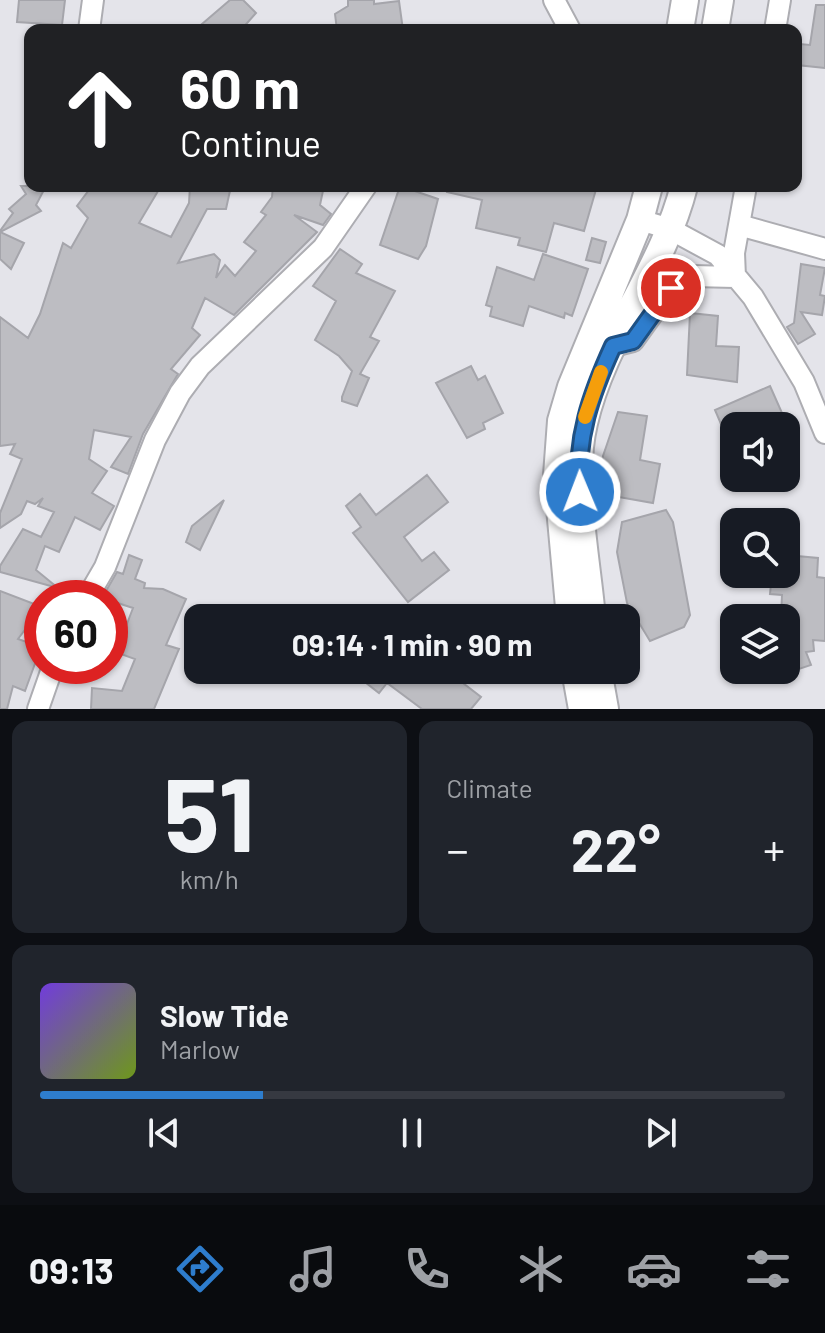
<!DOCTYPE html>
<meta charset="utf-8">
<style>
:root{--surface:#171b24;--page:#20242c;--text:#f1f3f6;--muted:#9ea1a6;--line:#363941;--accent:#2e7dcd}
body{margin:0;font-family:Barlow,sans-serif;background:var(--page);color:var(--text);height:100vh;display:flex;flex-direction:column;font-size:30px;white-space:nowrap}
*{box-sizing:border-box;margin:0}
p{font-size:26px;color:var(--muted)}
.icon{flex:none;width:44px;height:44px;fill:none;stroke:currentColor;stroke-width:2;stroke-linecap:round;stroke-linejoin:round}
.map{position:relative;height:709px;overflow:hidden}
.details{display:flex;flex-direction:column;gap:12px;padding:12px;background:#0d0f14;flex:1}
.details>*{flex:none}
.guide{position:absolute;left:24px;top:24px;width:778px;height:168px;border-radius:16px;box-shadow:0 2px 6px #0004;background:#202124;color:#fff;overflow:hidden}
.buttons{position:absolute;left:720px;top:412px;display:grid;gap:16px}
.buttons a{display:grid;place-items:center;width:80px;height:80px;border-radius:16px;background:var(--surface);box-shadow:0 2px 6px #0004;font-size:40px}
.speed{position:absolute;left:24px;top:580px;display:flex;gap:16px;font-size:40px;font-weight:700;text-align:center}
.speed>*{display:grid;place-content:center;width:104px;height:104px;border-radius:50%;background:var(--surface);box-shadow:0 2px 6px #0004;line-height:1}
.speed .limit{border:12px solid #d22;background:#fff;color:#111}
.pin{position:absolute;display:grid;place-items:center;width:68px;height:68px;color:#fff;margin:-34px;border:4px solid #fff;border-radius:50%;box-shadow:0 2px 8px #0007}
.me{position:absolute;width:88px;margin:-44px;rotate:359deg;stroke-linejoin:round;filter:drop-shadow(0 0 6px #0008)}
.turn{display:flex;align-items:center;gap:28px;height:168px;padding:0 24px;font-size:36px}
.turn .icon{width:104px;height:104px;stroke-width:2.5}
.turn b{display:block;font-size:56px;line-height:68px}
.big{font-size:60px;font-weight:700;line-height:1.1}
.details .tile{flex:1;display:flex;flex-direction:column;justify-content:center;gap:12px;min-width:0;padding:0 28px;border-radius:16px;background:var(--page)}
.details .dial{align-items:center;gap:0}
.dial b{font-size:104px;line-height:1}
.song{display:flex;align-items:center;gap:24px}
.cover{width:96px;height:96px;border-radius:12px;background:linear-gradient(135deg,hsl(260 70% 55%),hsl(80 70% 35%))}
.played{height:8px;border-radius:4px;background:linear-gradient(90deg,var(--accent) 30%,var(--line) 30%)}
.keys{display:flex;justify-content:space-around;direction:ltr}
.heat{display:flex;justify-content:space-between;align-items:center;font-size:44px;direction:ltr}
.details .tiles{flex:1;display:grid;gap:12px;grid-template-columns:1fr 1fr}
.tile:last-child{grid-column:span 2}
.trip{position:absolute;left:184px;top:604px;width:456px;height:80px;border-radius:16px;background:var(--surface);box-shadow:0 2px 6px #0004;font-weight:700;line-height:80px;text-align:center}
.dock{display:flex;height:128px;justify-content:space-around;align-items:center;background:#090b0e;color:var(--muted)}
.dock .icon{width:56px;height:56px}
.dock .selected{color:var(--accent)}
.dock b{font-size:36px;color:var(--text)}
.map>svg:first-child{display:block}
.building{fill:#bdbdc2;stroke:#a5a5ab;stroke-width:2}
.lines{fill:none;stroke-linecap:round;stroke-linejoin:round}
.minor-casing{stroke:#adadb2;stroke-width:24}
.major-casing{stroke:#adadb2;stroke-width:30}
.minor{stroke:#fff;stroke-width:20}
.major{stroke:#fff;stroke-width:26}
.route-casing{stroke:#1e5185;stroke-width:20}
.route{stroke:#2e7dcd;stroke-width:14}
.slow{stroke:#f59e0b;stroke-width:14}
</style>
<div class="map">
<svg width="825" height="709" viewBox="0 0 825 709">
<rect width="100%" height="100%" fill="#e4e4ea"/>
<!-- building -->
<path class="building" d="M19 0H65L62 25 17 22Z
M230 0H243L256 13 241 30H195Z
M348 0H374V4L399 1 403 30H337L335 14 348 6Z
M816 5H825V68L797 65 800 44 810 45Z
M21 186H46L36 205 41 211 0 232 24 243 11 269 0 259V231L13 213 9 209 26 194Z
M92 186H161L139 223 171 237 189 203 190 186H231L226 209H207L178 263 214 254 220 260 216 278 225 265 235 276 256 251 244 242 266 215 261 212 272 197 273 186H324L320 205 331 214 323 225 294 215 317 232 234 315 205 298 192 328 200 335 171 369 178 374 143 434 128 474 111 467 131 437 94 430 89 459 107 471 92 493 114 506 100 530 75 517 59 552 45 546 36 570 58 588 0 572V566L23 529 41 537 54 512 38 506 43 498 35 504 27 501 21 514 0 528V513L22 459 10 454 15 444 0 446V317L28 338 40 314 63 243 71 248 88 218 77 206Z
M400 186 438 199 426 246 418 259 380 245Z
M448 186H597L584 231 554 223 546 252 518 245 520 238 476 228 482 200 447 192Z
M592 238 606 242 600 263 586 260Z
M340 249 362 264 356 273 395 291 370 337 379 341 360 374 369 378 357 406 342 401V397L352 371 339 356 315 340 336 301 313 286Z
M543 254 588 269 572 316 565 313 564 318 529 306 523 326 490 316 492 307 486 305 497 267 534 280Z
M801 264 825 268 820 295 825 296 822 315 801 312 815 334 798 344 787 327 794 323Z
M690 313 718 316 716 346 739 347 737 382 687 375Z
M471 366 478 380 485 376 503 413 483 423 485 429 467 438 436 383Z
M770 386 782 413 752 426 721 424 715 410Z
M618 412 647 416 640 460 660 464 653 503 596 493 603 456Z
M427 475 448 502 404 537 422 561 434 552 449 570 408 602 353 533 361 527 346 506 360 494 376 515Z
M224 500 200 550 186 542 192 526Z
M666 510 673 522 690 615 684 627 650 641 627 603 617 552 622 522Z
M129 555 142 560 135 579 145 583 144 588 163 589 186 599 166 645 179 649 154 709H91L92 688 122 691 135 659 110 650V632L122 637 133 608 102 598 117 572 123 574Z
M786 555 818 558 817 577 825 578V641L813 640 814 651 806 652 811 665 796 670 792 623 781 618 782 595 770 594 772 574H786Z
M0 591 42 607 18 639 41 647 25 691 13 686 7 709H0Z
M369 670H446L481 697 471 709H422L387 683 379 693 365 682 373 673Z"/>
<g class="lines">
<defs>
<path id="minor" d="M554 0 570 30
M89 30 93 0
M775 30 780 0
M640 220 670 229 718 255 753 297 804 382 825 433
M739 225 825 249
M735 277 734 253 746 186
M613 346 633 341 671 288 692 276 735 277
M87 598 105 567 155 440 180 393 200 366 323 248 366 186
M38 709 53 666"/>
<path id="major" d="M680 30 685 0
M715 30 720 0
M570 618 557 475 561 421 571 387 640 220 649 186
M592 618C587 558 570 481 584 423 603 339 663 270 684 186
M575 670 582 709
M598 670 605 709"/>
</defs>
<!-- minor casing -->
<use href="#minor" class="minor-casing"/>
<!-- major casing -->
<use href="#major" class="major-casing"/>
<!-- minor -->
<use href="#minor" class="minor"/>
<!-- major -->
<use href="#major" class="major"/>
</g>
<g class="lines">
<defs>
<path id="route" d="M580 492C575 439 591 394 613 346L633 341 671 288"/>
</defs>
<!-- route casing -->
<use href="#route" class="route-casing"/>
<!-- route -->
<use href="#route" class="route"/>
<!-- slow -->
<path class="slow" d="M585 417 601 372"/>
</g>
</svg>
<div class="buttons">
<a><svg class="icon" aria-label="sound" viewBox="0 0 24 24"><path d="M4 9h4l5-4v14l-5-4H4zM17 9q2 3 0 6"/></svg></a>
<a><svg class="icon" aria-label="search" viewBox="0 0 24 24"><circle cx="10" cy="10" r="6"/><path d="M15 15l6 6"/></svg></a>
<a><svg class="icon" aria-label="layers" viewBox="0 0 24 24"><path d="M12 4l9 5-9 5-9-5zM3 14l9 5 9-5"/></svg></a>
</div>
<div class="speed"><div class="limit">60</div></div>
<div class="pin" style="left:671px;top:288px;background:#d93025"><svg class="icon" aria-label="arrive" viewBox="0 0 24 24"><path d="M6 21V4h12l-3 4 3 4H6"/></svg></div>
<svg class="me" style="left:580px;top:492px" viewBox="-20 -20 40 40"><circle r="17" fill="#2e7dcd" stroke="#fff" stroke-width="3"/><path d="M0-11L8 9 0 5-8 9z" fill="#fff"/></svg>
<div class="trip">09:14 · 1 min · 90 m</div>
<div class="guide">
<div class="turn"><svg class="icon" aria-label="ahead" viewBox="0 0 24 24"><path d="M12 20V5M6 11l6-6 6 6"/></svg><div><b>60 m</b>Continue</div></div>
</div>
</div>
<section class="details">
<div class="tiles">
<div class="tile dial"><b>51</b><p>km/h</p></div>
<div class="tile"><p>Climate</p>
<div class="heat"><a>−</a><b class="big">22°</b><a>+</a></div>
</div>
<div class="tile">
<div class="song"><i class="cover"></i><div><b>Slow Tide</b><p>Marlow</p></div></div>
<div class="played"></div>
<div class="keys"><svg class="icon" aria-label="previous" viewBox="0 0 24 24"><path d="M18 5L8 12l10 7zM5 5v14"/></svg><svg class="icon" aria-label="pause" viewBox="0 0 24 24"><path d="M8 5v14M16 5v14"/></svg><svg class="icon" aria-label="next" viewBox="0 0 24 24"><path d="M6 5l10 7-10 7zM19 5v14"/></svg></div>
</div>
</div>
</section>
<nav class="dock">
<b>09:13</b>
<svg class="icon selected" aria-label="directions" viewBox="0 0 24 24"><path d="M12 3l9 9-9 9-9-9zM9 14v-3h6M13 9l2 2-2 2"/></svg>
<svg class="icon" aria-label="music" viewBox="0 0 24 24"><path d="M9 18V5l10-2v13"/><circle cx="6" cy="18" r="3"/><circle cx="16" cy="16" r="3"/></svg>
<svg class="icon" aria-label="phone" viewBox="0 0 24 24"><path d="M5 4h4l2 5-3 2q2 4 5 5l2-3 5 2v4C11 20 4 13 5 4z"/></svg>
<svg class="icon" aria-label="climate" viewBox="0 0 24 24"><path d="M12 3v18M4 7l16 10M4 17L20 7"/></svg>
<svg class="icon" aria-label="car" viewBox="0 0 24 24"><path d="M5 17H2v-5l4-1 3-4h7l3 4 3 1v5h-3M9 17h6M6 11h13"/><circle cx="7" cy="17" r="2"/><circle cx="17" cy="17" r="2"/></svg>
<svg class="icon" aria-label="filters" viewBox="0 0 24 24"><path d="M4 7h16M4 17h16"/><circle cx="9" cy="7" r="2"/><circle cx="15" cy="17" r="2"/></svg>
</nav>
